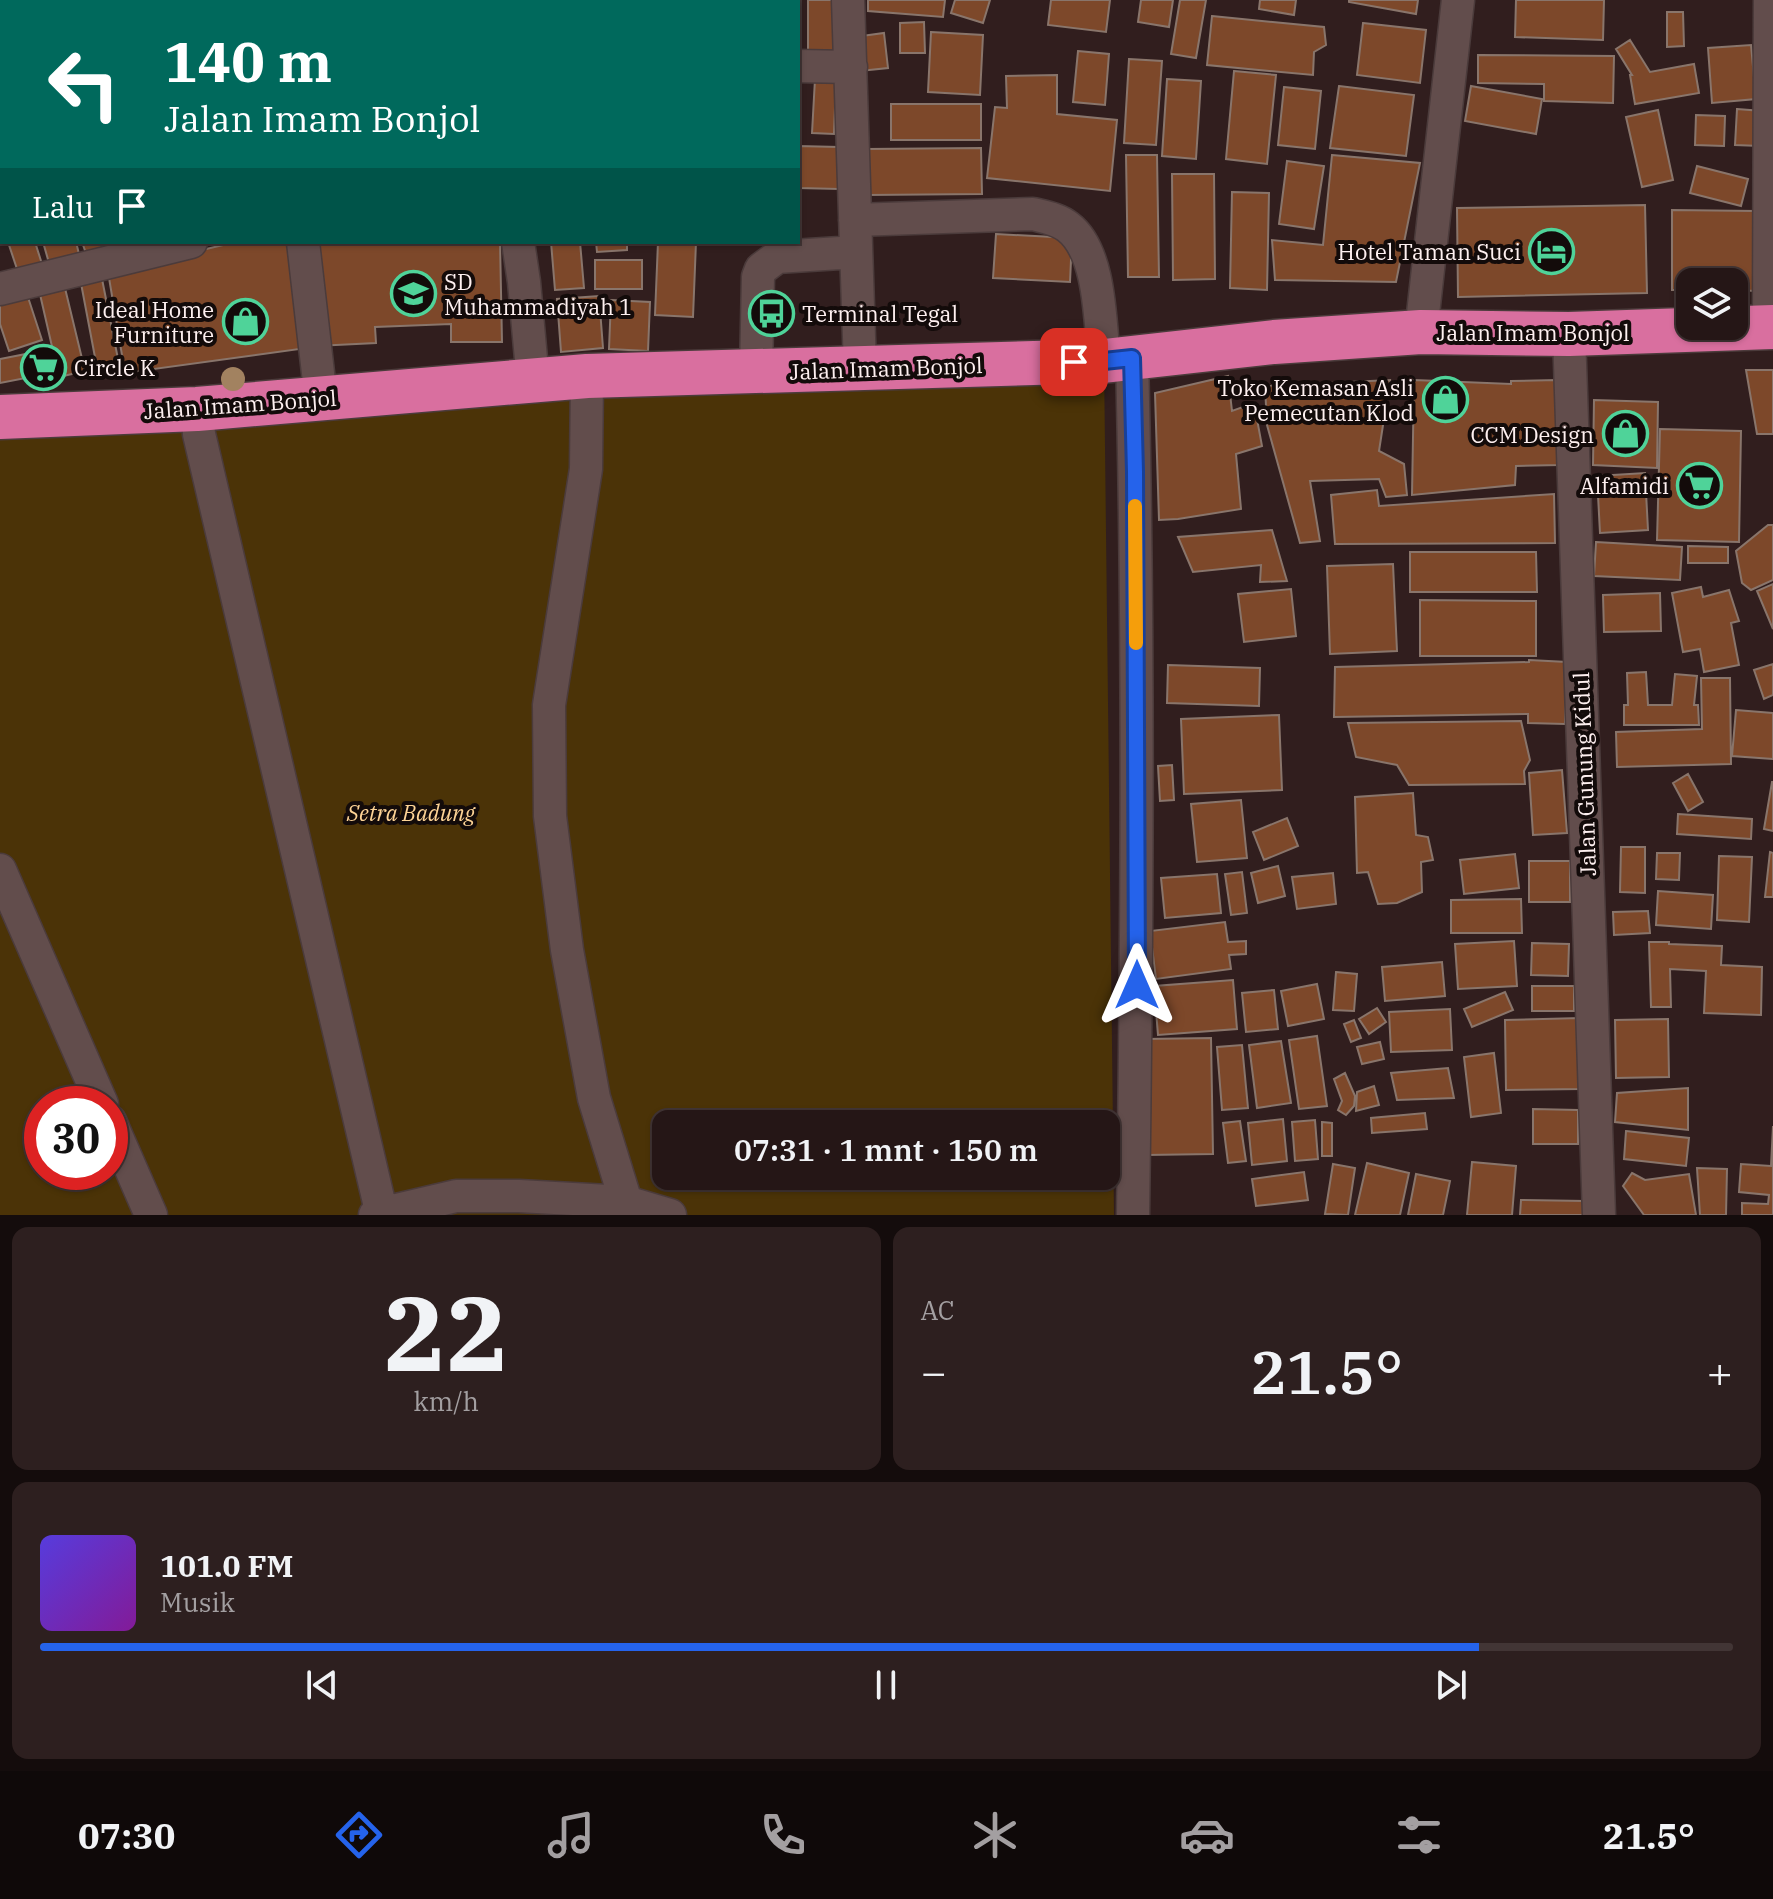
<!DOCTYPE html>
<html lang="id">
<meta charset="utf-8">
<style>
:root{--surface:#251616;--page:#2d1f1f;--text:#f1f3f6;--muted:#a39fa1;--line:#423535;--accent:#2563eb}
body{margin:0;font-family:"IBM Plex Serif",serif;background:var(--page);color:var(--text);height:100vh;display:flex;flex-direction:column;font-size:30px;white-space:nowrap}
*{box-sizing:border-box;margin:0}
p{font-size:26px;color:var(--muted)}
.icon{flex:none;width:44px;height:44px;fill:none;stroke:currentColor;stroke-width:2;stroke-linecap:round;stroke-linejoin:round}
.map{position:relative;height:1215px;overflow:hidden}
.panel{display:flex;flex-direction:column;gap:12px;padding:12px;background:#140c0c;flex:1}
.panel>*{flex:none}
.banner{position:absolute;left:0px;top:0px;width:800px;height:244px;box-shadow:0 2px 6px #0004,0 0 0 2px var(--line);background:#00695c;color:#fff;overflow:hidden}
.fabs{position:absolute;left:1676px;top:268px;display:grid;gap:16px}
.fabs a{display:grid;place-items:center;width:72px;height:72px;border-radius:16px;background:var(--surface);box-shadow:0 2px 6px #0004,0 0 0 2px var(--line);font-size:40px}
.speed{position:absolute;left:24px;top:1086px;display:flex;gap:16px;font-size:40px;font-weight:700;text-align:center}
.speed>*{display:grid;place-content:center;width:104px;height:104px;border-radius:50%;background:var(--surface);box-shadow:0 2px 6px #0004,0 0 0 2px var(--line);line-height:1}
.speed .limit{border:12px solid #d22;background:#fff;color:#111}
.pin{position:absolute;display:grid;place-items:center;width:68px;height:68px;color:#fff;margin:-34px;border-radius:16px;box-shadow:0 4px 12px #0006}
.me{position:absolute;width:88px;margin:-44px;rotate:0deg;stroke-linejoin:round;filter:drop-shadow(0 0 6px #0008)}
.turn{display:flex;align-items:center;gap:28px;height:168px;padding:0 32px;font-size:36px}
.turn .icon{width:104px;height:104px;stroke-width:2.5}
.turn b{display:block;font-size:56px;line-height:68px}
.then{display:flex;align-items:center;height:76px;padding:0 32px;background:#0003;gap:16px;font-size:30px}
.big{font-size:60px;font-weight:600;line-height:1.1}
.panel .card{flex:1;display:flex;flex-direction:column;justify-content:center;gap:12px;min-width:0;padding:0 28px;border-radius:16px;background:var(--page)}
.panel .dial{align-items:center;gap:0}
.dial b{font-size:104px;line-height:1}
.song{display:flex;align-items:center;gap:24px}
.cover{width:96px;height:96px;border-radius:12px;background:linear-gradient(135deg,hsl(250 70% 55%),hsl(290 70% 35%))}
.played{height:8px;border-radius:4px;background:linear-gradient(90deg,var(--accent) 85%,var(--line) 85%)}
.keys{display:flex;justify-content:space-around;direction:ltr}
.heat{display:flex;justify-content:space-between;align-items:center;font-size:44px;direction:ltr}
.panel .tiles{flex:1;display:grid;gap:12px;grid-template-columns:1fr 1fr}
.card:last-child{grid-column:span 2}
.trip{position:absolute;left:652px;top:1110px;width:468px;height:80px;border-radius:16px;background:var(--surface);box-shadow:0 2px 6px #0004,0 0 0 2px var(--line);font-weight:600;line-height:80px;text-align:center}
.menu{display:flex;height:128px;justify-content:space-around;align-items:center;background:#0f0909;color:var(--muted)}
.menu .icon{width:56px;height:56px}
.menu .active{color:var(--accent)}
.menu b{font-size:36px;color:var(--text)}
.map>svg:first-child{display:block}
.green{fill:#4b3307;fill-rule:evenodd}
.building{fill:#7d482a;stroke:#89756b;stroke-width:2}
.lines{fill:none;stroke-linecap:round;stroke-linejoin:round}
.minor-casing{stroke:#4b3b3b;stroke-width:35}
.highway-casing{stroke:#4b3b3b;stroke-width:47}
.minor{stroke:#624d4c;stroke-width:32}
.highway{stroke:#d96f9f;stroke-width:44}
.tree{fill:#a28260}
.route-casing{stroke:#184099;stroke-width:20}
.route{stroke:#2563eb;stroke-width:14}
.slow{stroke:#f59e0b;stroke-width:14}
.labels{text-anchor:middle;dominant-baseline:central;stroke-width:8;stroke-linejoin:round;paint-order:stroke}
.poi-label{font-size:22px;fill:#fef0f0;stroke:#130b0a;text-anchor:end}
.street-label{font-size:22px;fill:#fef0f0;stroke:#130b0a}
.park-label{font-size:22px;font-style:italic;fill:#fed496;stroke:#130b0a}
</style>
<div class="map">
<svg width="1773" height="1215" viewBox="0 0 1773 1215">
<rect width="100%" height="100%" fill="#311e1e"/>
<!-- green -->
<path class="green" d="M1104 361 1114 1215H0V438ZM42 1104H110V1172H42ZM666 1124H1106V1176H666Z"/>
<!-- building -->
<path class="building" d="M808 0H838L839 60H808Z
M868 0H945L943 17 868 11Z
M955 0H990L983 23 951 13Z
M1051 0H1110L1106 32 1048 25Z
M1141 0H1173L1169 27 1138 22Z
M1180 0H1206L1196 58 1171 54Z
M1260 0H1296L1294 15 1259 9Z
M1349 0H1418L1416 14 1349 2Z
M1516 0H1604L1603 40 1515 37Z
M1667 12H1683L1684 46 1667 47Z
M1212 16 1324 27 1326 45 1314 52 1313 75 1207 65Z
M924 22 925 53H900V23Z
M1363 23 1426 30 1420 83 1357 75Z
M931 32 983 35 980 95 928 92Z
M884 33 888 68 860 71 854 37Z
M1630 40 1650 72 1694 64 1699 93 1635 104 1630 75H1632L1616 49Z
M1751 45 1756 99 1712 103 1708 48Z
M1078 51 1109 54 1105 105 1073 102Z
M1478 55 1614 56 1613 103 1544 101V84L1478 83Z
M1129 59 1162 61 1156 145 1124 143Z
M1234 71 1276 75 1267 164 1226 159Z
M1057 75V114L1117 120 1110 191 987 178 995 107 1007 108 1006 76Z
M815 79 836 80 834 134 812 133Z
M1167 79 1201 81 1196 159 1162 156Z
M1339 86 1414 95 1406 156 1330 148Z
M1471 86 1542 99 1536 134 1465 121Z
M1284 87 1321 91 1315 149 1278 145Z
M891 104H981V140H891Z
M1737 109 1762 111 1760 146 1735 145Z
M1658 110 1673 180 1642 187 1626 117Z
M1696 115 1725 116 1724 146 1695 145Z
M798 146 839 147V189L798 188Z
M981 148 982 194 867 195 866 149Z
M1126 155H1157L1159 277H1128Z
M1332 155 1420 163 1396 282 1275 280 1272 240 1323 245Z
M1287 161 1324 166 1314 229 1279 224Z
M1697 166 1748 179 1741 206 1690 193Z
M1172 174H1214L1215 279 1173 280Z
M1232 192 1269 193 1267 290 1230 288Z
M1645 205 1647 293 1458 297 1457 208Z
M1672 210 1756 211V291L1734 290V282H1690V290H1672Z
M996 234 1072 238 1070 282 993 278Z
M8 242H35L42 264 18 272Z
M43 242H76L81 262 51 270Z
M82 242H109L112 251 88 259Z
M236 242H294L307 348 125 373 108 272Z
M305 242H500L502 342H451V324L375 327 376 343 316 346Z
M551 242H580L584 288 555 290Z
M596 242H627V250L597 252Z
M658 242H696L693 317 655 315Z
M595 260H642V289H595Z
M101 274 120 369 98 373 80 278Z
M64 284 85 371 59 377 39 290Z
M25 288 42 340 9 351 0 324V296Z
M599 296 603 348 561 352 557 299Z
M611 300 650 302 648 351 609 349Z
M31 353 36 376 0 383V359Z
M1746 370H1773V434H1757Z
M1228 376 1232 411 1254 403 1262 446 1236 454 1241 509 1178 519 1159 520 1155 393Z
M1390 380 1379 451 1404 464 1407 495 1386 497 1379 479 1310 481 1320 541 1300 543 1267 425 1265 386Z
M1414 380 1511 384V381L1557 380 1559 465 1516 466 1515 485 1412 495Z
M1594 400 1658 402 1657 468 1593 465Z
M1660 429 1741 431 1739 542 1657 540Z
M1645 473 1648 530 1600 533 1597 476Z
M1377 490 1379 506 1554 494 1555 543 1335 544 1331 495Z
M1768 525H1773V580L1751 590 1742 583 1736 551Z
M1272 530 1287 581 1260 582 1261 565 1193 572 1178 537Z
M1596 542 1682 547 1680 580 1594 576Z
M1688 546 1728 547V563H1688Z
M1410 552H1536L1537 592H1410Z
M1393 564 1397 651 1330 654 1327 566Z
M1773 584V629L1757 591Z
M1701 587 1703 597 1729 590 1739 621 1731 623 1739 665 1704 672 1700 649 1683 652 1672 593Z
M1291 589 1296 636 1244 642 1238 594Z
M1660 593 1661 631 1604 632 1603 595Z
M1420 600 1536 601V656H1420Z
M1529 660 1567 662 1565 724 1528 723V714L1334 717 1335 667 1529 662Z
M1773 664V695L1764 699 1754 670Z
M1168 665 1260 668 1259 706 1167 703Z
M1646 672 1648 705H1672L1675 674 1697 676 1694 705H1698L1699 725H1624V705H1628L1627 673Z
M1701 678H1730L1731 764 1617 767 1616 732 1702 729Z
M1736 710 1773 713V759L1732 756Z
M1279 715 1282 790 1184 794 1181 719Z
M1521 721 1530 760 1524 771 1525 784 1409 785 1397 765 1356 757 1348 723Z
M1172 765 1174 800 1160 801 1158 766Z
M1562 770 1567 833 1533 835 1529 773Z
M1688 774 1703 802 1688 811 1673 783Z
M1772 782H1773V831L1764 829Z
M1413 793 1416 835 1428 837 1433 860 1421 862 1422 892 1397 903 1378 904 1368 872 1357 873 1355 797Z
M1241 800 1247 858 1197 862 1191 804Z
M1678 814 1752 819 1751 839 1677 834Z
M1287 818 1298 846 1264 860 1253 832Z
M1621 847H1645V893L1620 892Z
M1770 852 1773 853V897H1765Z
M1657 853H1680L1679 880 1656 879Z
M1515 854 1519 888 1464 894 1460 860Z
M1719 856 1752 857 1749 922 1717 920Z
M1529 861H1570V902H1529Z
M1278 866 1285 896 1258 903 1251 873Z
M1242 872 1247 913 1231 915 1225 874Z
M1333 873 1336 904 1297 909 1292 877Z
M1217 874 1221 913 1165 918 1161 878Z
M1658 891 1713 895 1711 929 1656 925Z
M1521 899 1522 933H1451V900Z
M1648 911 1650 933 1614 935 1613 912Z
M1225 922 1228 942 1246 941V954L1229 955 1231 969 1156 979 1150 931Z
M1514 941 1517 986 1458 989 1455 944Z
M1649 942H1669V944L1722 946 1721 965 1762 967 1761 1015 1704 1013 1706 971 1670 969 1671 1007H1651Z
M1532 943 1569 944 1568 976 1531 975Z
M1442 962 1445 996 1385 1001 1382 967Z
M1336 972 1357 974 1354 1011 1333 1010Z
M1233 980 1237 1029 1158 1035 1154 986Z
M1317 984 1324 1019 1288 1026 1281 991Z
M1532 986H1574V1011H1532Z
M1274 990 1278 1029 1246 1032 1242 993Z
M1505 992 1513 1010 1472 1027 1464 1009Z
M1377 1008 1386 1022 1369 1034 1359 1019Z
M1450 1009 1452 1050 1391 1052 1389 1012Z
M1580 1018 1581 1089 1506 1090 1505 1020Z
M1668 1019 1669 1077 1616 1078 1615 1020Z
M1354 1020 1361 1038 1351 1042 1344 1024Z
M1317 1036 1327 1106 1299 1109 1289 1040Z
M1211 1038 1213 1154 1146 1155 1145 1039Z
M1281 1041 1291 1103 1257 1108 1249 1045Z
M1380 1042 1384 1059 1362 1064 1357 1047Z
M1242 1045 1248 1108 1222 1110 1217 1047Z
M1494 1053 1501 1113 1471 1117 1464 1057Z
M1448 1068 1454 1098 1397 1100 1391 1073Z
M1345 1073 1355 1096 1354 1106 1346 1115 1338 1110 1342 1101 1334 1079Z
M1374 1086 1379 1105 1356 1111 1357 1092Z
M1688 1088V1130L1615 1122 1617 1093Z
M1533 1109 1578 1110V1144H1533Z
M1425 1113 1427 1129 1372 1133 1371 1118Z
M1283 1119 1287 1161 1252 1165 1248 1123Z
M1315 1120 1318 1159 1295 1161 1292 1122Z
M1240 1121 1246 1161 1228 1163 1223 1123Z
M1322 1122 1332 1123V1156H1322Z
M1773 1126V1215H1742V1203L1768 1204 1769 1195 1739 1192 1741 1164 1771 1166Z
M1626 1131 1689 1138 1686 1166 1624 1159Z
M1472 1162 1516 1166 1512 1215H1467Z
M1367 1163 1409 1173 1400 1215H1355Z
M1333 1164 1355 1168 1348 1215 1325 1214Z
M1697 1168 1727 1169 1726 1215H1700Z
M1304 1172 1308 1200 1256 1206 1252 1179Z
M1632 1173 1645 1180 1689 1174 1696 1215H1644L1623 1186Z
M1416 1174 1450 1181 1443 1215H1408Z
M1521 1200 1585 1201 1584 1215H1520Z"/>
<g class="lines">
<defs>
<path id="minor" d="M439 0V2
M603 0V2
M848 0 860 368
M798 66 851 67
M855 220 1033 214C1045 217 1058 219 1068 227 1101 252 1100 323 1104 361
M303 242 321 399
M518 242 524 282 533 381
M0 289 191 242
M1769 327 1770 0
M1421 332 1458 0
M1569 334 1599 1215
M1132 358C1139 643 1137 929 1133 1215
M756 372 758 277 761 269 777 257 856 252
M587 376 586 469 549 705 550 816 567 950 594 1098 626 1202
M197 409 199 434 382 1215
M0 870 102 1104
M110 1121 151 1215
M375 1215 456 1196H519L626 1202 670 1215"/>
<path id="highway" d="M0 417 197 409 587 376 1104 361 1274 342 1421 332 1569 334 1773 327"/>
</defs>
<!-- minor casing -->
<use href="#minor" class="minor-casing"/>
<!-- highway casing -->
<use href="#highway" class="highway-casing"/>
<!-- minor -->
<use href="#minor" class="minor"/>
<!-- highway -->
<use href="#highway" class="highway"/>
</g>
<!-- trees -->
<circle class="tree" cx="233" cy="379" r="12"/>
<g class="lines">
<defs>
<path id="route" d="M1074 362 1104 361 1132 358 1135 472 1137 985"/>
</defs>
<!-- route casing -->
<use href="#route" class="route-casing"/>
<!-- route -->
<use href="#route" class="route"/>
<!-- slow -->
<path class="slow" d="M1135 506 1136 643"/>
</g>
<!-- icons -->
<defs>
<symbol id="hotel-ring" viewBox="-11 -11 22 22"><circle r="9.5" fill="#130b0a" stroke="#4fd399" stroke-width="1.5"/><path d="M-6-4.5h1.5V1H6V5H4.5V3h-9V5H-6ZM-4 0a1.8 1.8 0 1 1 3.6 0ZM.5 0V-2.5h3Q6-2.5 6 0Z" fill="#4fd399"/></symbol>
<symbol id="school-ring" viewBox="-11 -11 22 22"><circle r="9.5" fill="#130b0a" stroke="#4fd399" stroke-width="1.5"/><path d="M0-5L7-2L0 1L-7-2ZM-4 1L0 2.5L4 1V4Q0 6-4 4Z" fill="#4fd399"/></symbol>
<symbol id="bus-ring" viewBox="-11 -11 22 22"><circle r="9.5" fill="#130b0a" stroke="#4fd399" stroke-width="1.5"/><path d="M-5-6H5V4H4V6H2V4H-2V6H-4V4H-5ZM-3.5-4V0h7V-4ZM-3.5 1.2v1.5H-2V1.2ZM2 1.2v1.5H3.5V1.2Z" fill="#4fd399"/></symbol>
<symbol id="shop-ring" viewBox="-11 -11 22 22"><circle r="9.5" fill="#130b0a" stroke="#4fd399" stroke-width="1.5"/><path d="M-5-2.5h2.3a2.7 3.5 0 0 1 5.4 0H5L5.5 6h-11ZM-1.5-2.5h3a1.5 2.3 0 0 0-3 0Z" fill="#4fd399"/></symbol>
<symbol id="supermarket-ring" viewBox="-11 -11 22 22"><circle r="9.5" fill="#130b0a" stroke="#4fd399" stroke-width="1.5"/><path d="M-6-5.5h2.5l.6 2H6L4.5 2H-2.5L-4.4-4H-6ZM-1.5 3.2a1.3 1.3 0 1 0 .1 0ZM3 3.2a1.3 1.3 0 1 0 .1 0Z" fill="#4fd399"/></symbol>
</defs>
<g fill-rule="evenodd">
<use href="#hotel-ring" x="1526" y="226" width="51" height="51"/>
<use href="#school-ring" x="388" y="268" width="51" height="51"/>
<use href="#bus-ring" x="746" y="288" width="51" height="51"/>
<use href="#shop-ring" x="220" y="296" width="51" height="51"/>
<use href="#supermarket-ring" x="18" y="342" width="51" height="51"/>
<use href="#shop-ring" x="1420" y="374" width="51" height="51"/>
<use href="#shop-ring" x="1600" y="408" width="51" height="51"/>
<use href="#supermarket-ring" x="1674" y="460" width="51" height="51"/>
</g>
<g class="labels">
<!-- poi labels -->
<g class="poi-label">
<text x="1521" y="251">Hotel Taman Suci</text>
<text x="444" y="281" text-anchor="start">SD<tspan x="444" dy="25">Muhammadiyah 1</tspan></text>
<text x="214" y="309">Ideal Home<tspan x="214" dy="25">Furniture</tspan></text>
<text x="802" y="313" text-anchor="start">Terminal Tegal</text>
<text x="74" y="367" text-anchor="start">Circle K</text>
<text x="1414" y="387">Toko Kemasan Asli<tspan x="1414" dy="25">Pemecutan Klod</tspan></text>
<text x="1594" y="434">CCM Design</text>
<text x="1669" y="485">Alfamidi</text>
</g>
<!-- street labels -->
<g class="street-label">
<text x="1533" y="332">Jalan Imam Bonjol</text>
<text transform="translate(886 368) rotate(-2)">Jalan Imam Bonjol</text>
<text transform="translate(240 404) rotate(-4)">Jalan Imam Bonjol</text>
<text transform="translate(1584 774) rotate(-92)">Jalan Gunung Kidul</text>
</g>
<!-- park labels -->
<g class="park-label">
<text x="411" y="812">Setra Badung</text>
</g>
</g>
</svg>
<div class="fabs">
<a><svg class="icon" aria-label="layers" viewBox="0 0 24 24"><path d="M12 4l9 5-9 5-9-5zM3 14l9 5 9-5"/></svg></a>
</div>
<div class="speed"><div class="limit">30</div></div>
<div class="pin" style="left:1074px;top:362px;background:#d93025"><svg class="icon" aria-label="arrive" viewBox="0 0 24 24"><path d="M6 21V4h12l-3 4 3 4H6"/></svg></div>
<svg class="me" style="left:1137px;top:985px" viewBox="-20 -20 40 40"><path d="M0-17L14 15 0 8-14 15z" fill="#2563eb" stroke="#fff" stroke-width="4"/></svg>
<div class="trip">07:31 · 1 mnt · 150 m</div>
<div class="banner">
<div class="turn"><svg class="icon" aria-label="left" viewBox="0 0 24 24"><path d="M17 20v-9H6M10 6l-5 5 5 5"/></svg><div><b>140 m</b>Jalan Imam Bonjol</div></div>
<div class="then">Lalu<svg class="icon" aria-label="arrive" viewBox="0 0 24 24"><path d="M6 21V4h12l-3 4 3 4H6"/></svg></div>
</div>
</div>
<section class="panel">
<div class="tiles">
<div class="card dial"><b>22</b><p>km/h</p></div>
<div class="card"><p>AC</p>
<div class="heat"><a>−</a><b class="big">21.5°</b><a>+</a></div>
</div>
<div class="card">
<div class="song"><i class="cover"></i><div><b>101.0 FM</b><p>Musik</p></div></div>
<div class="played"></div>
<div class="keys"><svg class="icon" aria-label="previous" viewBox="0 0 24 24"><path d="M18 5L8 12l10 7zM5 5v14"/></svg><svg class="icon" aria-label="pause" viewBox="0 0 24 24"><path d="M8 5v14M16 5v14"/></svg><svg class="icon" aria-label="next" viewBox="0 0 24 24"><path d="M6 5l10 7-10 7zM19 5v14"/></svg></div>
</div>
</div>
</section>
<nav class="menu">
<b>07:30</b>
<svg class="icon active" aria-label="directions" viewBox="0 0 24 24"><path d="M12 3l9 9-9 9-9-9zM9 14v-3h6M13 9l2 2-2 2"/></svg>
<svg class="icon" aria-label="music" viewBox="0 0 24 24"><path d="M9 18V5l10-2v13"/><circle cx="6" cy="18" r="3"/><circle cx="16" cy="16" r="3"/></svg>
<svg class="icon" aria-label="phone" viewBox="0 0 24 24"><path d="M5 4h4l2 5-3 2q2 4 5 5l2-3 5 2v4C11 20 4 13 5 4z"/></svg>
<svg class="icon" aria-label="climate" viewBox="0 0 24 24"><path d="M12 3v18M4 7l16 10M4 17L20 7"/></svg>
<svg class="icon" aria-label="car" viewBox="0 0 24 24"><path d="M5 17H2v-5l4-1 3-4h7l3 4 3 1v5h-3M9 17h6M6 11h13"/><circle cx="7" cy="17" r="2"/><circle cx="17" cy="17" r="2"/></svg>
<svg class="icon" aria-label="filters" viewBox="0 0 24 24"><path d="M4 7h16M4 17h16"/><circle cx="9" cy="7" r="2"/><circle cx="15" cy="17" r="2"/></svg>
<b>21.5°</b>
</nav>
